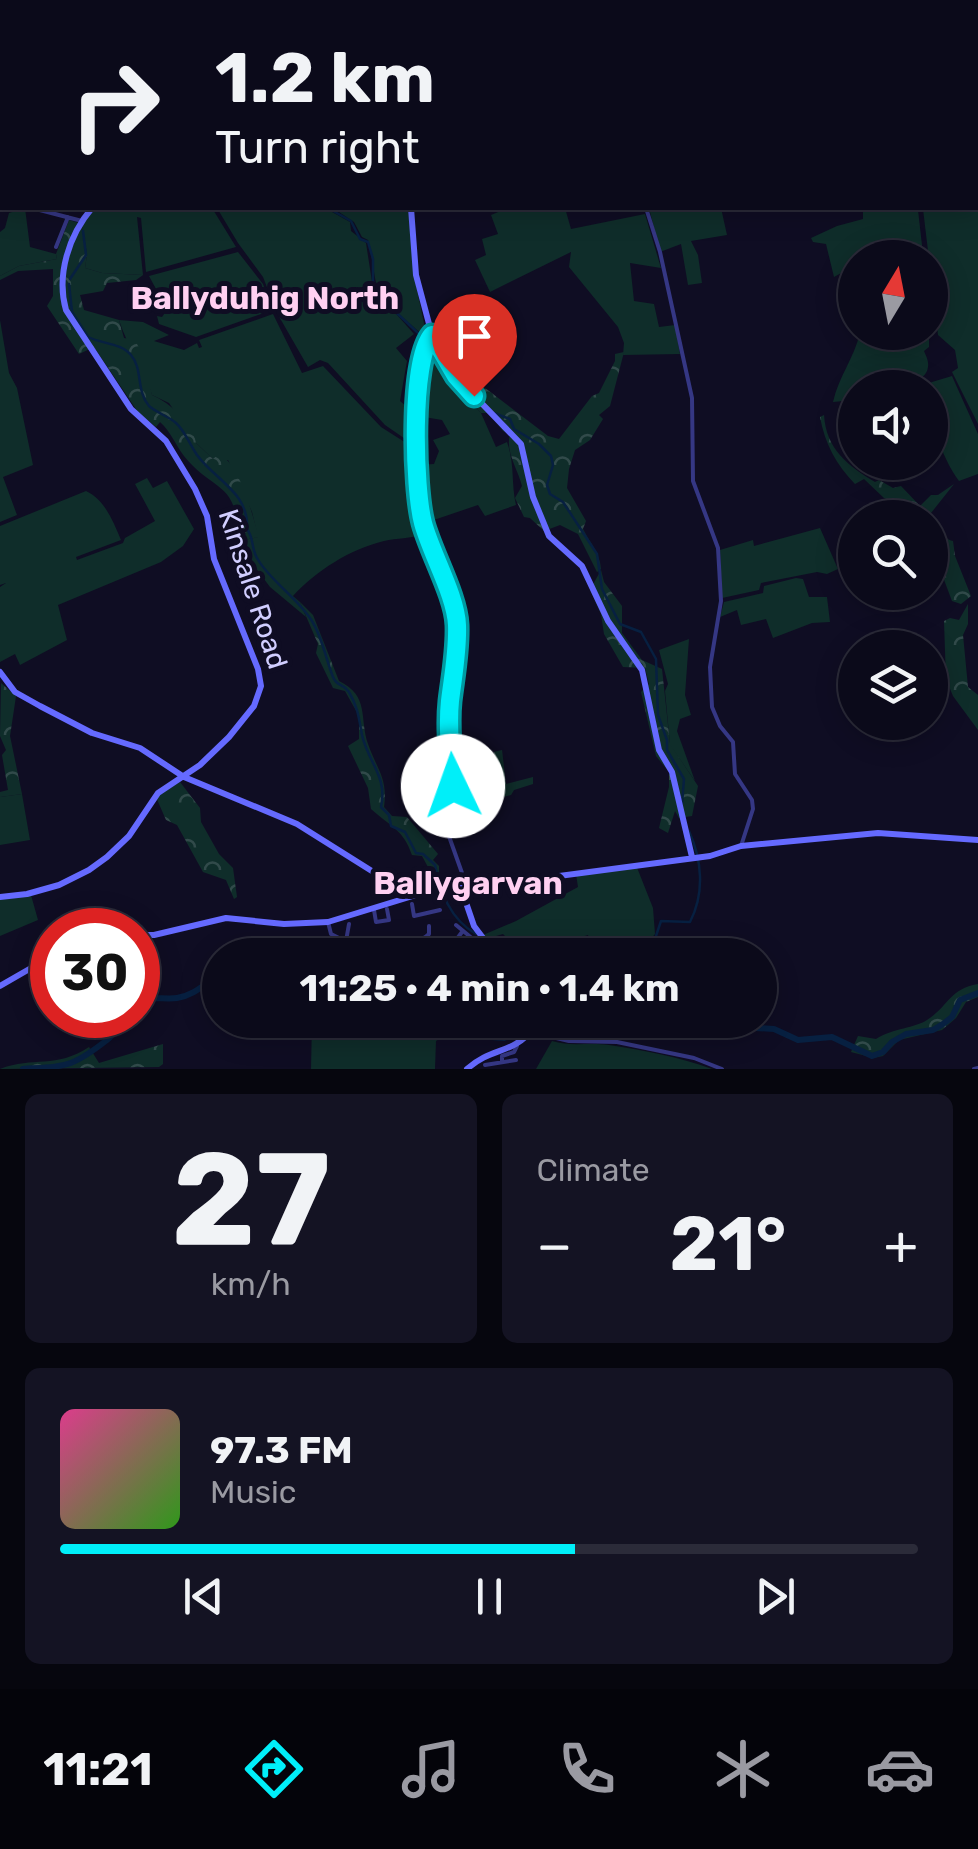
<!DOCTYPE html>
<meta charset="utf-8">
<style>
:root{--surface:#0b0a1a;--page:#141323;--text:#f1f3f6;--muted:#9a9aa2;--line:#2b2b39;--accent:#00eff9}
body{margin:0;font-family:Rubik,sans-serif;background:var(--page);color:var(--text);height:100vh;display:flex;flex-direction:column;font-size:38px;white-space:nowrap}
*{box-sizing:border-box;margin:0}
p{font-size:32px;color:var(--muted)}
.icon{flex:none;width:55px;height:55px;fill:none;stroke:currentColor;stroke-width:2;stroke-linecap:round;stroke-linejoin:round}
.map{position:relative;height:1069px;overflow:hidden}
.side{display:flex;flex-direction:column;gap:25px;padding:25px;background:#06060e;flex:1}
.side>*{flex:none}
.hud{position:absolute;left:0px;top:0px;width:980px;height:210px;box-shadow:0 5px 25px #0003,0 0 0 2px var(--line);background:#0b0a1a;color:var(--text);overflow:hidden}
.needle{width:65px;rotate:10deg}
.fabs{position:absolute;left:838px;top:240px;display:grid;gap:20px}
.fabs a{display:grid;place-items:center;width:110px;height:110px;border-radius:50%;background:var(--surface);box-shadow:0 5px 25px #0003,0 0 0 2px var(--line);font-size:50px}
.speed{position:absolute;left:30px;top:908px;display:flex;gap:20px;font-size:50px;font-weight:700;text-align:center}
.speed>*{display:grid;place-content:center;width:130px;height:130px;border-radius:50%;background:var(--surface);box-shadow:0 5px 25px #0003,0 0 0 2px var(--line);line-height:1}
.speed .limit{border:15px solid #d22;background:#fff;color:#111}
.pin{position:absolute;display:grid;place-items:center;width:85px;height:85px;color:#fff;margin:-102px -42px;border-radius:50% 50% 50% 0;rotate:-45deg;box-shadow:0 0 10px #0007}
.pin .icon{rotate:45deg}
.me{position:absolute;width:110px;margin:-55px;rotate:357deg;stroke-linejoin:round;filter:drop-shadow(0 0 8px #0008)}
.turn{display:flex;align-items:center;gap:35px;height:210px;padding:0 50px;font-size:45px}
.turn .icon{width:130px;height:130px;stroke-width:2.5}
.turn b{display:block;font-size:70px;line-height:85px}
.big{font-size:75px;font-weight:700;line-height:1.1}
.side .tile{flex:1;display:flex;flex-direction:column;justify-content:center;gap:15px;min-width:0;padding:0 35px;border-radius:15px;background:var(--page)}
.side .dial{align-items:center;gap:0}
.dial b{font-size:130px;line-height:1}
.song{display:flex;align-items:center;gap:30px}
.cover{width:120px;height:120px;border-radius:15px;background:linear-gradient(135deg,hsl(330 70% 55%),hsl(110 70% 35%))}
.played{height:10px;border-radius:5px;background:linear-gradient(90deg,var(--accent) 60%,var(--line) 60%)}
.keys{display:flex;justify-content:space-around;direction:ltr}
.heat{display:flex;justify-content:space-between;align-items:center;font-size:55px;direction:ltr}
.side .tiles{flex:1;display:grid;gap:25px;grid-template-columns:1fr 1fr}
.tile:last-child{grid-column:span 2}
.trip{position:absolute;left:202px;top:938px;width:575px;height:100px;border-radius:50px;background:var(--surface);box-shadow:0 5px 25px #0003,0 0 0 2px var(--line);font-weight:700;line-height:100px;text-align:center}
.tab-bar{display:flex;height:160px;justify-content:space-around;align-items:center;background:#04040a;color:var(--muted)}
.tab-bar .icon{width:70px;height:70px}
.tab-bar .selected{color:var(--accent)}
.tab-bar b{font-size:45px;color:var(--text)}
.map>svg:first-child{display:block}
.green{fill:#0f2d2a}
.forest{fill:url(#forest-crowns)}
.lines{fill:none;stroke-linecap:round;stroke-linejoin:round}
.stream{stroke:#072041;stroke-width:2.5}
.river{stroke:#072041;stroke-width:6}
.street{stroke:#353784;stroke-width:4}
.secondary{stroke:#656aff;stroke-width:6}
.route-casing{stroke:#009ba2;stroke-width:25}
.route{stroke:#00eff9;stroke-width:18}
.labels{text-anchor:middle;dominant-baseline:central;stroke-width:10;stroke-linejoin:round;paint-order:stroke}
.street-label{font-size:28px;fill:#d1ceff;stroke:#0f0d23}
.quarter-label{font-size:32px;font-weight:bold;fill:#ffd0f1;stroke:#0f0d23}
</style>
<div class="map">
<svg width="978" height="1069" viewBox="0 0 978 1069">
<defs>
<pattern id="forest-crowns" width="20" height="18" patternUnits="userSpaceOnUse" patternTransform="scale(2.5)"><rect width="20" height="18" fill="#0f2d2a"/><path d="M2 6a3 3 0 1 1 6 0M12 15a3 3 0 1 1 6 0" fill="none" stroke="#314a4a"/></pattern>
</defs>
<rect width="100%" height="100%" fill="#0f0d23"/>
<!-- green -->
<path class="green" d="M978 152V424L952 372 958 368 955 350 938 335 923 209 918 210 923 254 855 258V263L845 266 843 272 834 277 826 244 813 242 811 238 837 226 863 219V208H978Z
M25 208 30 247 56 254 57 259 19 266 0 276V232L5 228 9 213Z
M95 208H212L236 247 146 272 141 218 137 217 143 275 102 273 85 268 87 254 82 224Z
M217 208H325L350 222 351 231 366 243 373 288 414 334 396 348 407 361 400 401 413 412 414 445 385 425 328 363 320 360 308 367 277 313 263 277 238 243Z
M333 208H408L415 280 427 338C411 325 378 299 375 278 373 265 371 254 368 240L362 237 354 222Z
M508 208H550L552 211 565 208 571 229 645 214 661 268 630 263 634 301 654 304 659 327 675 325 680 354 623 355 624 343 618 327 569 267 571 252 490 292 475 260 486 255 482 239 498 234 491 215Z
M649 208H721L727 235 691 241 698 255 702 283 688 285 681 244 660 252Z
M238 252 263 284 272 310 196 337 159 324 157 316 162 317 167 310 165 305H156V289L149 276Z
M273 314 302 373 323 366 381 427 414 448 413 474 424 534C410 539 397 538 384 541 350 549 316 571 293 596L300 602 306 617 270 587 240 547 239 541 258 537 252 512 228 460H214L196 443 169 403 152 395C145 368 127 347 119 320L143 322 169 335 154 341 184 350 197 343 199 348 202 347 199 340Z
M0 320 9 373 17 388 33 465 3 477 17 515 0 522Z
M929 332V347L924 351C926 356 929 361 928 367 925 391 872 387 855 388V400L833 402C839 376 854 358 860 333Z
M428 351 446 379 481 413 496 447 507 442C515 464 511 483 516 505L485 516 478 505 425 523 417 465 434 464 439 451 433 440 450 434 442 420 418 416Z
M952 376 978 434V474L959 481C940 455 930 419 930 388L922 385Z
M147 478 153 488 167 481 194 529 183 546 161 562 58 605 67 640 20 665 15 654 0 662V587L6 583 0 585V526L86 491C105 500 113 521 121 540L76 557 77 560 123 543 125 538 155 521 135 484Z
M820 528 838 569 827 574 817 572 761 583 759 590 722 598 720 550 753 540 754 546Z
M796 578 803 579 809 597H827L830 622 812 623 773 638 766 619 741 625 737 610 720 617 724 602 763 593 764 586Z
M689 639 685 695 691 715 680 719 677 731 695 781 670 745 665 691 668 684 659 650Z
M22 794 30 840 0 845V797Z
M636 865 653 908 655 934 637 955H593L588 935 531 953 526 952 522 937 509 940 503 934 486 939 483 935 516 921 578 887 576 874Z
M31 895 38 920 0 936V898Z
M312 1020H346L367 1032 386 1030 398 1020H443L449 1033 436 1041 435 1069H311Z
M552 1041C571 1047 589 1042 609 1045 643 1050 680 1057 712 1069H536Z"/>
<!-- forest -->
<path class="forest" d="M69 220 82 224 87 254 85 268 102 273 143 275 136 280 107 283 103 291 80 295 84 310 119 320 124 338 135 340 144 358 152 395C170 403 193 423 196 443L213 459 220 453C242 471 251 511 259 537L239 541C237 479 215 494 184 456 175 444 171 432 160 422L156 427 138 412 94 347 79 354 47 306 53 296V269L18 271 0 280V276L19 266 57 259 56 254Z
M435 333 455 365 548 436 559 439 592 396 599 393 615 361V354L624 352 610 406 599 415 603 419 590 440 575 450 569 469 567 488 586 521 583 529C590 543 600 553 601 569L597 572 578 534 560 525 544 531 530 518 524 517 515 498 522 486C518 469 505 452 510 434L503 431 489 413H481L446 379 428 351Z
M824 415C826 449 848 466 875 482L879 480 893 488 901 486 920 506 931 495H938L954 484 931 513C935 523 942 539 953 541L955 556 971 596 961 604 952 601 943 577 937 575 938 569 930 550V518L901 517 905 512 898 504 884 498 864 479 855 484C836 464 825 444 820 417Z
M601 570 604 582 622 606V633L642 660 662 669 670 744 698 786 692 816 679 818 675 811 668 833 659 828 669 787V772L656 756 641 692 649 684 645 668 623 667 604 634 601 614 590 590Z
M300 602 313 615 339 681C370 696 359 718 368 744 377 770 388 778 384 807L392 816 407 817 438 854 433 860 439 866V874L428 867 422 856 412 855C403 829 392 828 371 809L368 788 348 746 359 739V716L345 691 333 688 316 653 318 644Z
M968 604V624L963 635 968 687 978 695V730L953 696 946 679 944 621 950 618 959 620Z
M1 683 16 696 10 736 22 794 0 797V792L8 790 2 755 6 750 0 736Z
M502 750 506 784 533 777V784L514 790 511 795 483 802 482 799 459 804 453 753 474 752 478 780 496 777 494 752Z
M180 782 200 808 201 822 219 854 233 868 237 897 234 899 226 880 203 872 177 825 166 820 156 797Z
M978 984V997L966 1002 956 1018 942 1030 899 1040 883 1056 874 1058 851 1052 858 1036 876 1039C894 1028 915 1028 927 1020 949 1006 949 989 978 984Z
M163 1044V1064L159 1067 0 1069C34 1056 56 1069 89 1047L99 1063Z"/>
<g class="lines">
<!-- stream -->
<path class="stream" d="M223 2 224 0
M328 208 351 221 360 239 368 242 373 259V281L385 302 433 347 461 387 479 405
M70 279 86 255 83 231
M69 284 72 312 88 337C102 344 121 343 131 355 143 369 136 391 149 406 157 413 168 416 176 423 185 431 190 445 197 455 216 481 249 492 247 529 254 538 251 548 257 558 269 580 298 598 312 621 323 639 325 657 333 677 337 687 343 683 349 692 358 707 359 719 362 735 368 762 388 777 381 807L389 815 391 826 405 832 416 853 423 854 435 865C440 892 450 919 476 934
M494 413 510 419 514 429 539 444 551 456 553 465 547 485 550 494 563 502 597 554 602 589 620 624 641 632 656 659 658 715 667 740V750L684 779 682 804
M639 955 656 936 661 921 690 922C705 893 702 860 689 831
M516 1020 522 1032
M614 1020 618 1029"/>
<!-- river -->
<path class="river" d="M138 1002C152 995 163 1000 177 998 196 995 205 983 220 974
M348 1020 376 1029 392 1020
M445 1020 454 1034 504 1038 532 1026 556 1025 697 1034H718L737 1027 774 1029 798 1040 832 1037 872 1056 883 1052 892 1042 906 1034 933 1030 943 1024 952 1017 960 1000 978 993
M23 1069C67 1066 71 1068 107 1040 116 1033 121 1022 129 1015"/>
<!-- street -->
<path class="street" d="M596 0 597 2
M32 208 82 221
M646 208 660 252 692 398 693 481 718 548 721 601 710 667 712 707 720 726 733 742 735 774 752 800 753 809 741 846
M56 247 68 217
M430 336 425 347 416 410 415 473 424 525 457 625V660L450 707 455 803 440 811 467 887
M444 823 472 816
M412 904 414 916 440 910
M374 910 376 922 389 920 387 909
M328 922 331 934 373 955
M456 925 485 949
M346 941 349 924
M374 955C388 937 413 950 429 934V926
M405 955 412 943
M445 955 462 932
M531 1032 569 1041 617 1042 694 1058 722 1069
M502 1062V1056L514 1052 517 1046
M485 1065 516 1060
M974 1069 978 1068"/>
<!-- secondary -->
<path class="secondary" d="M384 0V2
M211 2 212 0
M411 208 416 275 432 335 462 383 521 444 533 497 549 536 582 566 608 621 642 670 659 750 672 772 692 857
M0 672 15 692 40 706 92 733 140 748 184 777 297 824 410 895
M461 888 474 926 496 955
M0 897 27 894 59 885 89 870 107 857 129 836 158 793 200 765 229 737 254 706 261 686 258 669 214 559 207 516 195 489 166 441 131 409 66 310C56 275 69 235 92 208
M138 935H154L226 918 284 924 328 922 416 895 710 856 741 846 878 833 978 840
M0 986 52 956
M534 1020V1022
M467 1069C493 1046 511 1056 535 1027"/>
</g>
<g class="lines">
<defs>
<path id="route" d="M453 786C451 758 447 729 450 701 453 676 458 651 457 625 456 596 431 553 423 523 414 489 410 361 432 335L456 376 474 396"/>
</defs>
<!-- route casing -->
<use href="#route" class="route-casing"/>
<!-- route -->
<use href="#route" class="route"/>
</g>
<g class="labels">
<!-- street labels -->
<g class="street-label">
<text transform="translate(253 589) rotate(72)">Kinsale Road</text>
</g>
<!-- quarter labels -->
<g class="quarter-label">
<text x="265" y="298">Ballyduhig North</text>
<text x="468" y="883">Ballygarvan</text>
</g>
</g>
</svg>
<div class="fabs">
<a><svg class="needle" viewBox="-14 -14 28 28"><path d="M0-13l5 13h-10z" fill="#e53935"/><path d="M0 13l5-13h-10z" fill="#9a9aa2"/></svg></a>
<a><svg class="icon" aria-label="sound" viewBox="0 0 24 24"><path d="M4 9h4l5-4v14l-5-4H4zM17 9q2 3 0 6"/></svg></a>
<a><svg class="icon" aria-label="search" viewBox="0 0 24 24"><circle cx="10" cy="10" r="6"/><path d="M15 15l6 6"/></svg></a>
<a><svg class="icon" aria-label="layers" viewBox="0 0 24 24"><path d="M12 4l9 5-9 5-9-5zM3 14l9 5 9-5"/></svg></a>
</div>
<div class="speed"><div class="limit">30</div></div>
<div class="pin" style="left:474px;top:396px;background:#d93025"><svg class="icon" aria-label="arrive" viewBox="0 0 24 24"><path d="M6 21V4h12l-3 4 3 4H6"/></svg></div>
<svg class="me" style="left:453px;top:786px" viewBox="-20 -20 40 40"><circle r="19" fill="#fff"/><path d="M0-13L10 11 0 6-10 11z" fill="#00eff9"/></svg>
<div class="trip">11:25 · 4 min · 1.4 km</div>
<div class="hud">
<div class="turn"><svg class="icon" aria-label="right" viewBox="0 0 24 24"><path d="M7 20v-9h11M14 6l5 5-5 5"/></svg><div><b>1.2 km</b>Turn right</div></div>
</div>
</div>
<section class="side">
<div class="tiles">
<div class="tile dial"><b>27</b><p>km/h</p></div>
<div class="tile"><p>Climate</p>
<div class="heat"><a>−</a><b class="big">21°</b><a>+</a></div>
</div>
<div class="tile">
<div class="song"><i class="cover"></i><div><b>97.3 FM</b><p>Music</p></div></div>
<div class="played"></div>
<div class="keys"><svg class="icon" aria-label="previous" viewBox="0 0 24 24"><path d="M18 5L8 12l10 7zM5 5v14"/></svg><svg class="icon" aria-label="pause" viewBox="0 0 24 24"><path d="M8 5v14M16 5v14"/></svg><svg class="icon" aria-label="next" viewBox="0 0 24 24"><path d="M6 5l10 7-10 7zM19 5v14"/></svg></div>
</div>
</div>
</section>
<nav class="tab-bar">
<b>11:21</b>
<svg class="icon selected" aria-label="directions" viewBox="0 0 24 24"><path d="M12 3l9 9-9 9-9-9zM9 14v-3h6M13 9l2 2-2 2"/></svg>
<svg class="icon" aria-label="music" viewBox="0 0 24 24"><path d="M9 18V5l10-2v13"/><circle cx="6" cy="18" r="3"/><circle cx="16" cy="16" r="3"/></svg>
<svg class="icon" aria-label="phone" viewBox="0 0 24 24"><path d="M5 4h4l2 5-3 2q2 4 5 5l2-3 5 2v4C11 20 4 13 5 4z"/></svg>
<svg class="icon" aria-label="climate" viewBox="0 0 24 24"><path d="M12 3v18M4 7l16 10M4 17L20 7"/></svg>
<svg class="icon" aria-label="car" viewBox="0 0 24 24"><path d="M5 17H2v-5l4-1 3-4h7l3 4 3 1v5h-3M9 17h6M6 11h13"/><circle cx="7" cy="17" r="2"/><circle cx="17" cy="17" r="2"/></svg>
</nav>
